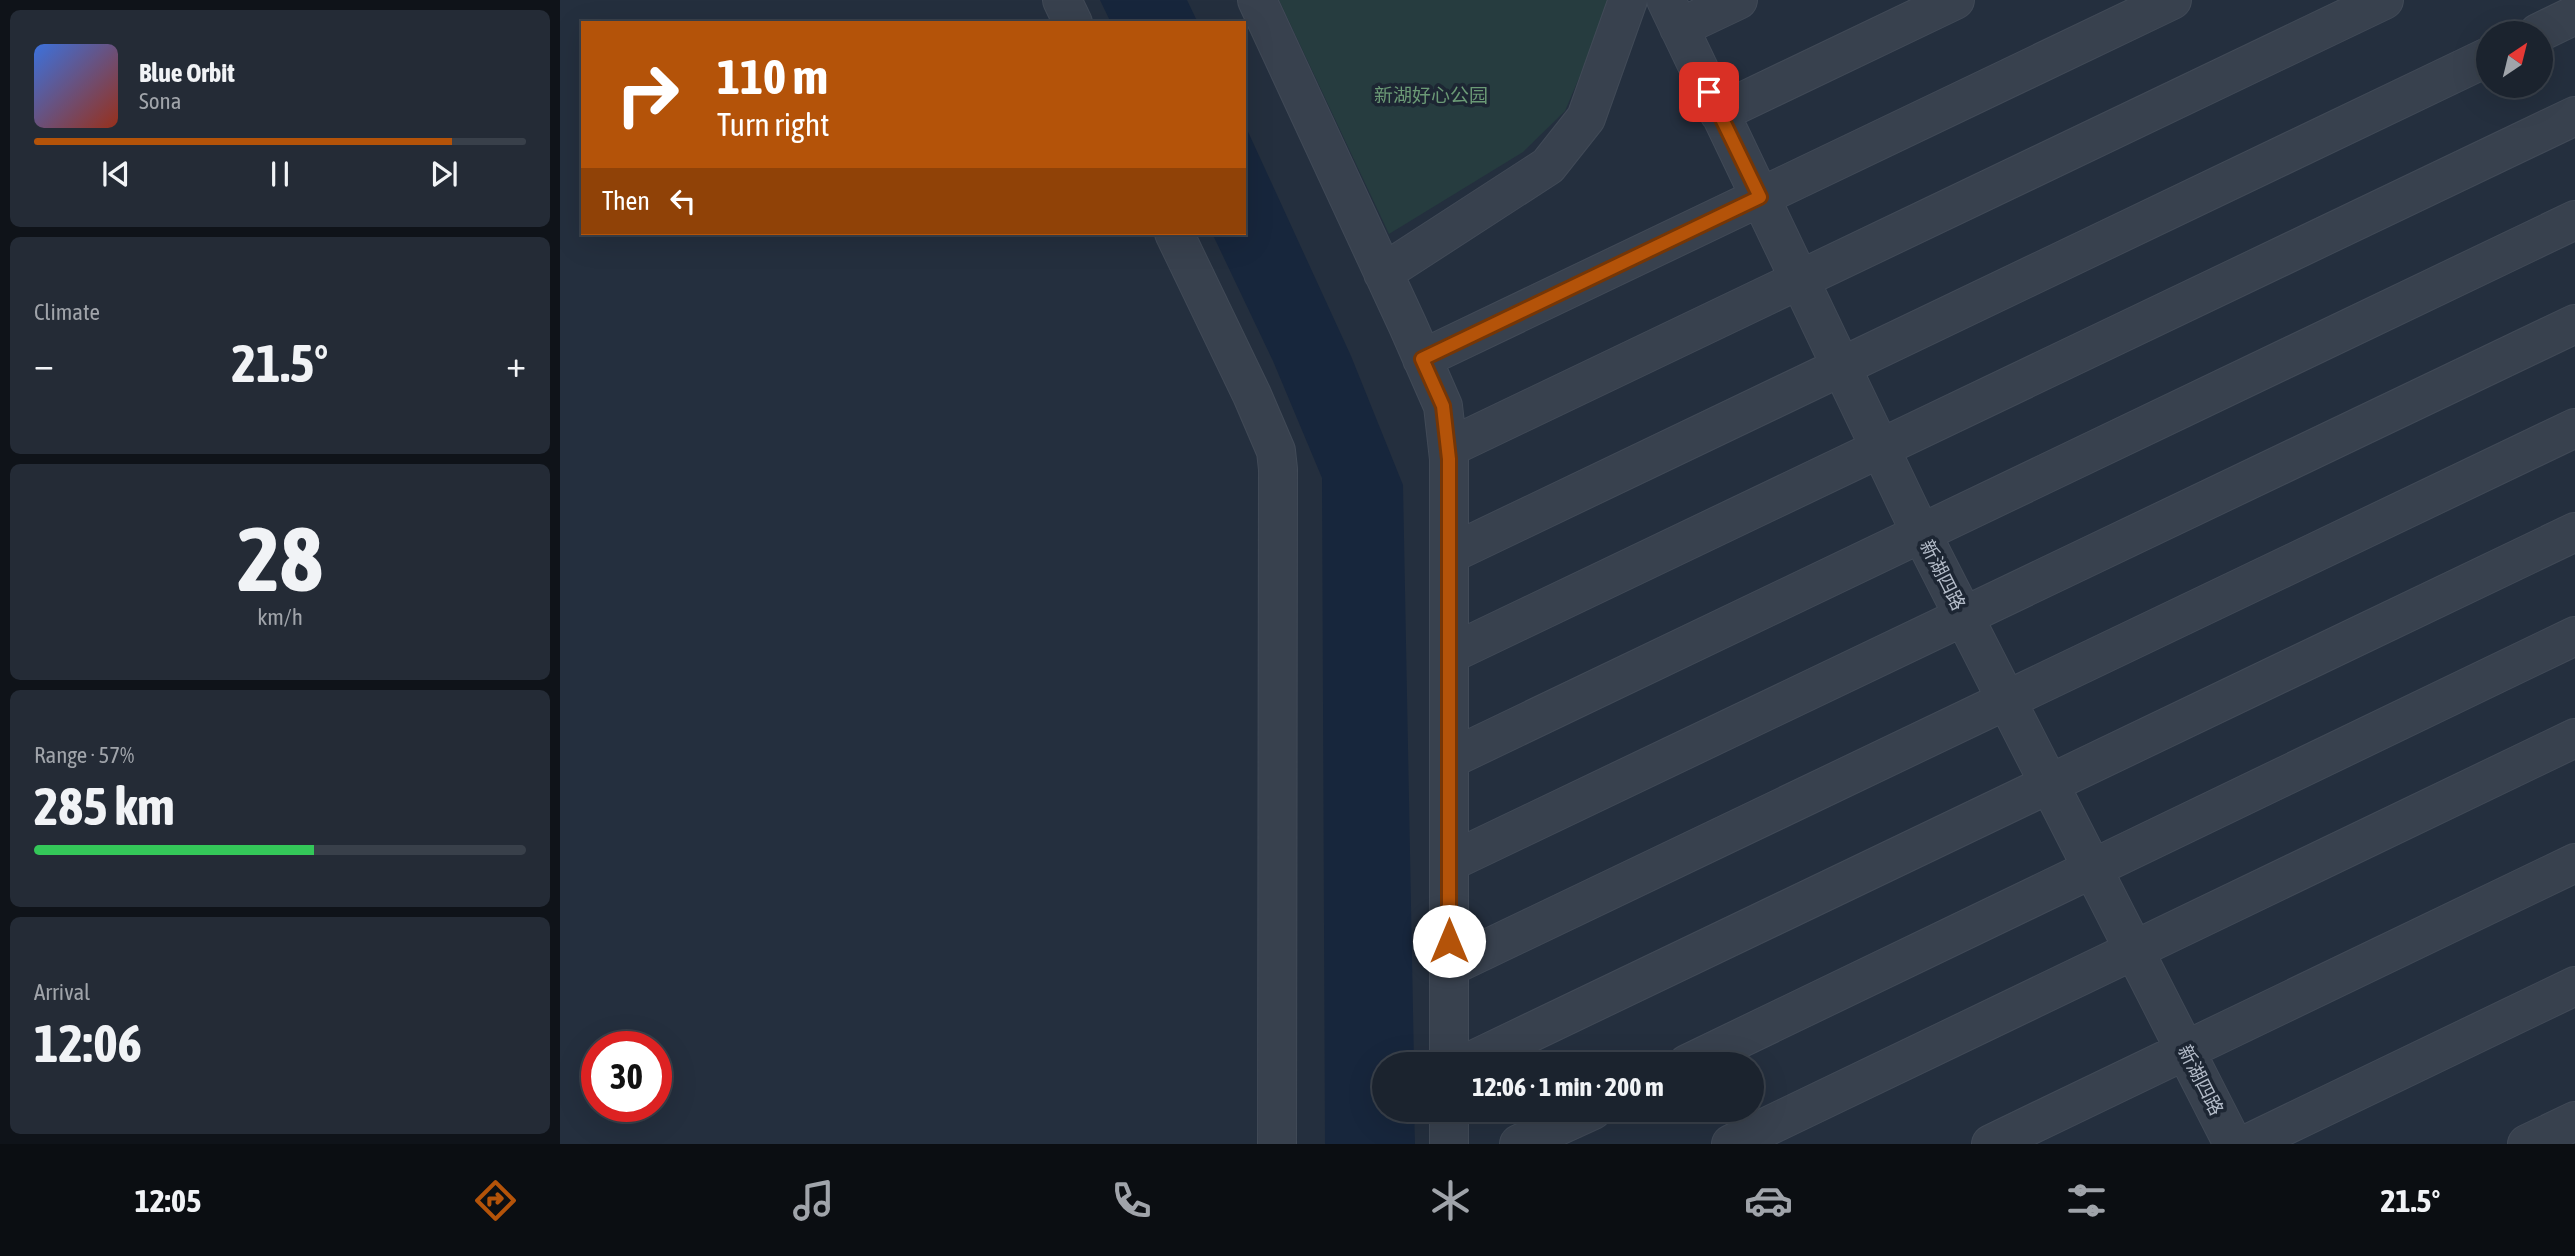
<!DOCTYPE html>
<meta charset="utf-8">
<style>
:root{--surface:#1b232e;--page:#242b36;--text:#f1f3f6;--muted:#a0a4aa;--line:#39404a;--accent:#b45309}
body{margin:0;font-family:"Asap Condensed","Noto Sans SC",sans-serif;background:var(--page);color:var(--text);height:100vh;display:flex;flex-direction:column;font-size:26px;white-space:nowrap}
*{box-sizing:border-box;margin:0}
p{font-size:23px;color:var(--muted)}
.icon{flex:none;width:38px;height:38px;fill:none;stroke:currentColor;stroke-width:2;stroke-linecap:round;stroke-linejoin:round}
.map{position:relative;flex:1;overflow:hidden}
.side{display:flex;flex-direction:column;gap:10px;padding:10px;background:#0f1319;width:560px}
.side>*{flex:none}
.banner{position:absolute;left:21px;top:21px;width:665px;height:214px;border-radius:0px;box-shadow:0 7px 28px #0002,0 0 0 2px var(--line);background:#b45309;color:#fff;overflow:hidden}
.needle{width:46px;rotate:35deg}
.tools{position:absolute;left:1916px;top:21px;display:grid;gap:14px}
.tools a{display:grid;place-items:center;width:77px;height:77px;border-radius:50%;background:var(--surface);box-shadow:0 7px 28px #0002,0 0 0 2px var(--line);font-size:35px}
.speed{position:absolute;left:21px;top:1031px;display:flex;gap:14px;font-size:35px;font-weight:700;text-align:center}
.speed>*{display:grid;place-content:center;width:91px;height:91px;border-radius:50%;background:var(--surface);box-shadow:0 7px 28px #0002,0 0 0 2px var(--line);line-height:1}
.speed .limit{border:10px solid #d22;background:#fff;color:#111}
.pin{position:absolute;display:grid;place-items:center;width:60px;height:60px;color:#fff;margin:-30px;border-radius:14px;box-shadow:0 4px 10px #0006}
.me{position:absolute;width:77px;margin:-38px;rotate:0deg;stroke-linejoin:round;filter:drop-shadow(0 0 5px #0008)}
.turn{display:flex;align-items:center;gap:24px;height:147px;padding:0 21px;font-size:32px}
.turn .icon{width:91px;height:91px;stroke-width:2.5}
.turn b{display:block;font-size:49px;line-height:60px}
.then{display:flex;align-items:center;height:66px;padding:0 21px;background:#0003;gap:14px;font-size:26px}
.big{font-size:52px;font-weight:700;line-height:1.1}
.side .tile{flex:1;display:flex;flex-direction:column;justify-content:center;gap:10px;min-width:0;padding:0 24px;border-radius:10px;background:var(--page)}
.side .dial{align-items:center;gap:0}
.dial b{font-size:91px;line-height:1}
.song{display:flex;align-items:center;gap:21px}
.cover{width:84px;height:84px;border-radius:10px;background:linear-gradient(135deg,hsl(220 70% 55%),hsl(10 70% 35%))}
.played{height:7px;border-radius:4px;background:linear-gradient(90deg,var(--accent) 85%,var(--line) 85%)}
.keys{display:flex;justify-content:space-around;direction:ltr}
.heat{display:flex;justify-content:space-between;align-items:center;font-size:38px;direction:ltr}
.charge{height:10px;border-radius:5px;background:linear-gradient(90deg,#34c759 57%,var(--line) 0)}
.trip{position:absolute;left:812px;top:1052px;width:392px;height:70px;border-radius:35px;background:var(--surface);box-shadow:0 7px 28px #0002,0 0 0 2px var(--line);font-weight:700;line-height:70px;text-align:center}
.tab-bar{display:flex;height:112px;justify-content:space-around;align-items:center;background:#0b0e12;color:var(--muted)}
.tab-bar .icon{width:49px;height:49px}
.tab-bar .active{color:var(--accent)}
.tab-bar b{font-size:32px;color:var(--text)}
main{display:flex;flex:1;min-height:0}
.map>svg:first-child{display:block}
.green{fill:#263c3f}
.water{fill:#17263c}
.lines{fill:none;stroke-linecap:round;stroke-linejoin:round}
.minor-casing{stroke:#414a57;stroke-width:40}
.minor{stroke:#38414e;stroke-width:38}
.route-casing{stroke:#753606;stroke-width:18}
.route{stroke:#b45309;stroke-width:12}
.labels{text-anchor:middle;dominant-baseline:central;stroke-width:7;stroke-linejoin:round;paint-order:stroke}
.park-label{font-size:19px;fill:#6b9a76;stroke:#1d2633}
.street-label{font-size:19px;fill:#b4bcc9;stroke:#1d2633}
</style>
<main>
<section class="side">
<div class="tile">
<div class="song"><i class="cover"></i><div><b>Blue Orbit</b><p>Sona</p></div></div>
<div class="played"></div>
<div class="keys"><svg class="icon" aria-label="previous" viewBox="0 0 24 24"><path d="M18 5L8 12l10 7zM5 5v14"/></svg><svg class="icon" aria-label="pause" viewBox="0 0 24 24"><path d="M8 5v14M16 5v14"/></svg><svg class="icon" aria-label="next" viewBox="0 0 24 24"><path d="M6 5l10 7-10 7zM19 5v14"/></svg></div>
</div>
<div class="tile"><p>Climate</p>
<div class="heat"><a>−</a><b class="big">21.5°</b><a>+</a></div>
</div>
<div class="tile dial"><b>28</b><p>km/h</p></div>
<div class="tile"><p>Range · 57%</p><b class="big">285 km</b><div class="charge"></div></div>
<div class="tile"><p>Arrival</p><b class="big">12:06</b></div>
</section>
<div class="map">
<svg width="2015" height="1144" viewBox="0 0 2015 1144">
<rect width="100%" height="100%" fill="#242f3e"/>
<!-- green -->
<path class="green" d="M719 0H1052L1005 111 963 152 829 234Z"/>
<!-- water -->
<path class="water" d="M540 0H627L638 23H551Z
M684 123 791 356 843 485 854 1064H824V1110H854L855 1144H765L762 478 713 361 652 233H684Z"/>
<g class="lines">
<defs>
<path id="minor" d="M502 0 513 23
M697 0 848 326 883 406 889 459V1064
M1106 0 1353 517 1673 1144
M1119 28 1178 0
M1978 33 2015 15
M1159 113 1395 0
M614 233 692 395 716 451 718 469 717 1144
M823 273 988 166 1026 118 1068 0
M862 359 1612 0
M888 448 1824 0
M890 554 1928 57
M890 654 2015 116
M890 759 2015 220
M890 862 2015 324
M889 967 2015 428
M905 1064 2015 532
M1127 1064 2015 636
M889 1144V1110
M959 1144 1033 1110
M1171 1144 2015 738
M1431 1144 2015 863
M1687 1144 2015 986
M1967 1144 2015 1121"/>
</defs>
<!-- minor casing -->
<use href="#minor" class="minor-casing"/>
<!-- minor -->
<use href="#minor" class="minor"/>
</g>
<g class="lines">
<defs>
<path id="route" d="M889 941V459L883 406 862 359 1200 197 1149 92"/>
</defs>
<!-- route casing -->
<use href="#route" class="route-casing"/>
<!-- route -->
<use href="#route" class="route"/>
</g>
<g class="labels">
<!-- park labels -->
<g class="park-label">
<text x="871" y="95">新湖好心公园</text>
</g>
<!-- street labels -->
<g class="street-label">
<text transform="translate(1383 575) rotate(63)">新湖四路</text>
<text transform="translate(1641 1080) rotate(63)">新湖四路</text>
</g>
</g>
</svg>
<div class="tools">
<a><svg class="needle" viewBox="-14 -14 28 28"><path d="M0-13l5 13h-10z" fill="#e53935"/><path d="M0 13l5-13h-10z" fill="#a0a4aa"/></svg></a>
</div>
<div class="speed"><div class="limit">30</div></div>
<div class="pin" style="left:1149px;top:92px;background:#d93025"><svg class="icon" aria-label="arrive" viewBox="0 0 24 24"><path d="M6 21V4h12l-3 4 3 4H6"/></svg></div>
<svg class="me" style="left:889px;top:941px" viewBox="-20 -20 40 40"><circle r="19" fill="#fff"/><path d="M0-13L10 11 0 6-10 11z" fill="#b45309"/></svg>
<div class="trip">12:06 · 1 min · 200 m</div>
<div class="banner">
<div class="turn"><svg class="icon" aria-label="right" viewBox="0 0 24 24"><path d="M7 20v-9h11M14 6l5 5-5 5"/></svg><div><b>110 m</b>Turn right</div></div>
<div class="then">Then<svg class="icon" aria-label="left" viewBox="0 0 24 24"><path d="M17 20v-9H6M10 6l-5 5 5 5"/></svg></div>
</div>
</div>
</main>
<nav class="tab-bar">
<b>12:05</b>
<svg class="icon active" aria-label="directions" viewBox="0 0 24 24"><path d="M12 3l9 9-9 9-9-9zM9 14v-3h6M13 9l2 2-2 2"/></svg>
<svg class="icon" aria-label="music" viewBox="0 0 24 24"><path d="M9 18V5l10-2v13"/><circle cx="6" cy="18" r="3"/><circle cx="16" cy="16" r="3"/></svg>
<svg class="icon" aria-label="phone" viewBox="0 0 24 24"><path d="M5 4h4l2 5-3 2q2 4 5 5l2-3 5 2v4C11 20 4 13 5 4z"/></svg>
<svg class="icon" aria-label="climate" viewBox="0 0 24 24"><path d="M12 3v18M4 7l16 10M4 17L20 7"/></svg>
<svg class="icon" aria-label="car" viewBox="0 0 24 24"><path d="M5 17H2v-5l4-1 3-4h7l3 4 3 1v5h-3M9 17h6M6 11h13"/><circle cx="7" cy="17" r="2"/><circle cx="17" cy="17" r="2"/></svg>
<svg class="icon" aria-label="filters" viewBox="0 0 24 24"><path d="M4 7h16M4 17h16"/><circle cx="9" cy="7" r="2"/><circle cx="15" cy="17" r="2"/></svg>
<b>21.5°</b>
</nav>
